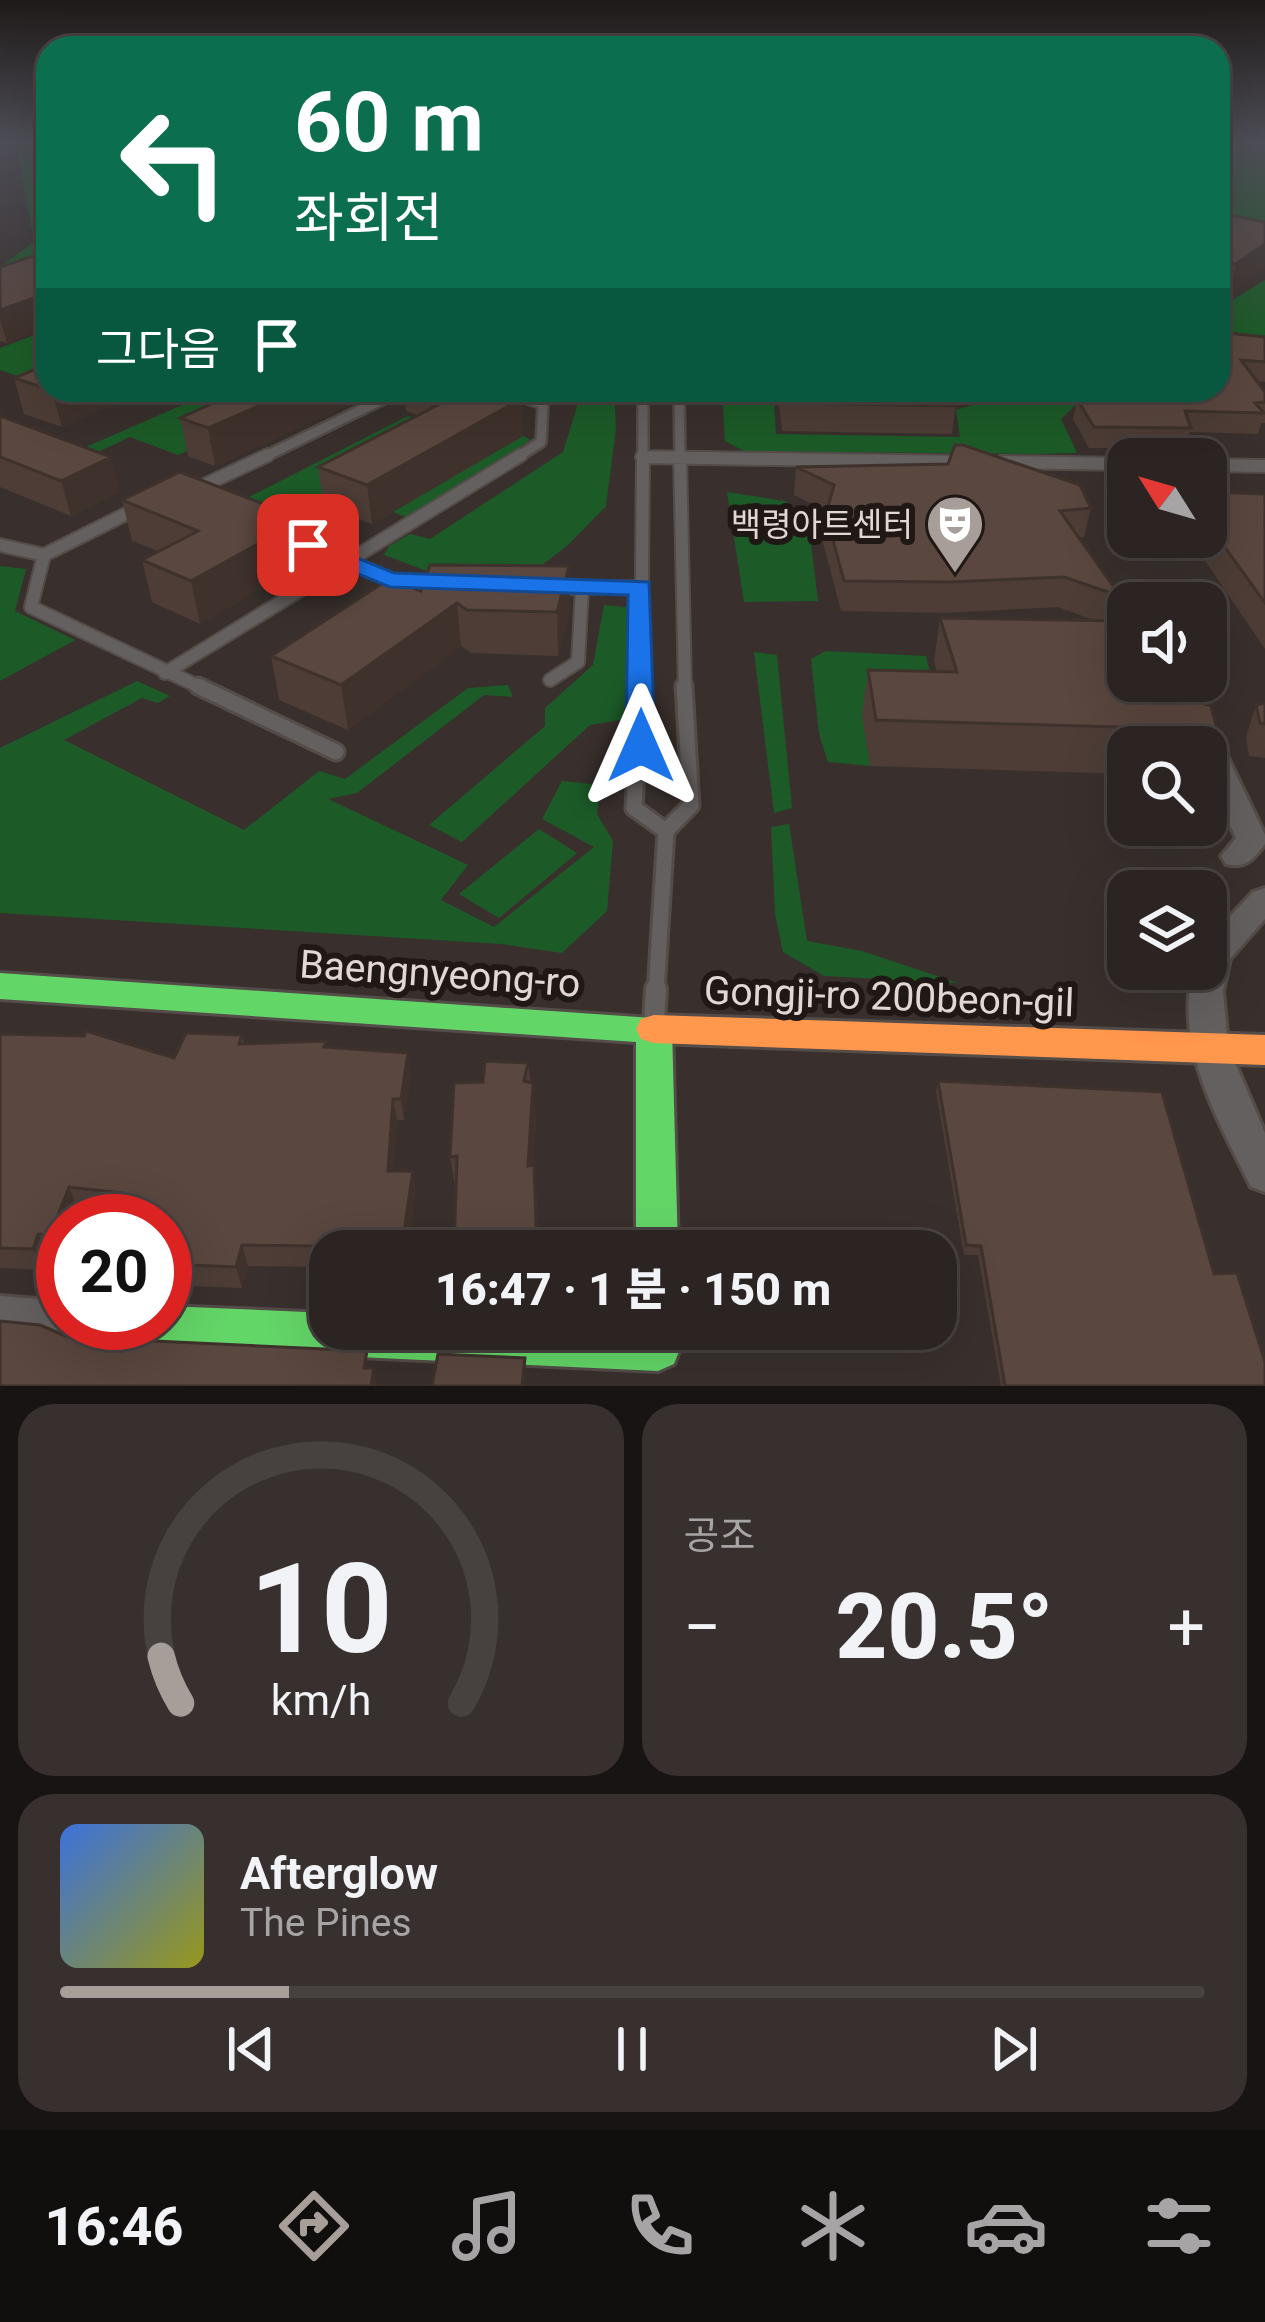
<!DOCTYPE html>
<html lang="ko">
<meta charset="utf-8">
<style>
:root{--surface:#2b2422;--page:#37302f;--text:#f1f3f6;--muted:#a6a4a5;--line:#474140;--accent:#a79d99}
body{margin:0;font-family:Roboto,"Noto Sans KR",sans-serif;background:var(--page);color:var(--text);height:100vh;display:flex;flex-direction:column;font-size:45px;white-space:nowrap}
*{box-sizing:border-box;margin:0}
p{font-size:39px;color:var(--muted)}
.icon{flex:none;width:66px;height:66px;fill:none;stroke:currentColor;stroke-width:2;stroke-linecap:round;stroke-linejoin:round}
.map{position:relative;height:1386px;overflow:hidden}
.panel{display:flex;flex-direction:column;gap:18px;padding:18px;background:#181413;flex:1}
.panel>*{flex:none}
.top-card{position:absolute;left:36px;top:36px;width:1194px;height:366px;border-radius:36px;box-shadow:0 12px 48px #0002,0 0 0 3px var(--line);background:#0b6e4f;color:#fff;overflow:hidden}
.needle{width:78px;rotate:307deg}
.buttons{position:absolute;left:1107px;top:438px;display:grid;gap:24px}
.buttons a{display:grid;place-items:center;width:120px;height:120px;border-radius:24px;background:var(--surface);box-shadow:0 12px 48px #0002,0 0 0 3px var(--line);font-size:60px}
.speed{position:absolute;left:36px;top:1194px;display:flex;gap:24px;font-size:60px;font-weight:700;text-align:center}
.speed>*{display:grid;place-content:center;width:156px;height:156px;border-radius:50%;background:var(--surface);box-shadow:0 12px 48px #0002,0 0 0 3px var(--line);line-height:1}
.speed .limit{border:18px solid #d22;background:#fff;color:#111}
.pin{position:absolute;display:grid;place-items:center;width:102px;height:102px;color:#fff;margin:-51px;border-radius:24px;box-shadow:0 6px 18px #0006}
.me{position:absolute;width:132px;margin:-66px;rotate:0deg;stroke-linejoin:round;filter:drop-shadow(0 0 9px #0008)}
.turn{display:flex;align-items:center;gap:42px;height:252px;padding:0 60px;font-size:54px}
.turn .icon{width:156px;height:156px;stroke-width:2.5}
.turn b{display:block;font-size:84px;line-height:102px}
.then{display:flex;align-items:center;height:114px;padding:0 60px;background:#0003;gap:24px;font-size:45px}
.big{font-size:90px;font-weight:800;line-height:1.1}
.panel .tile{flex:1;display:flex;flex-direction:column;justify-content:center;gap:18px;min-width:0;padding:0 42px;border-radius:36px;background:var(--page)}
.panel .dial{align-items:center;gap:0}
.dial svg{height:312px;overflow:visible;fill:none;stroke:var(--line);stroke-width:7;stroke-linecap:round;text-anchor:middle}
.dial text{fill:var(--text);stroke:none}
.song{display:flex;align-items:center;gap:36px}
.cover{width:144px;height:144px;border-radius:18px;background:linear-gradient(135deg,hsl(220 70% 55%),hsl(60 70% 35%))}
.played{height:12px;border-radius:6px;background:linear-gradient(90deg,var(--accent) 20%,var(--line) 20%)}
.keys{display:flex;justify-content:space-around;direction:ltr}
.heat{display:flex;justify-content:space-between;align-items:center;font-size:66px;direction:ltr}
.panel .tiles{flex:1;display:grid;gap:18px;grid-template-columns:1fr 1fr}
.tile:last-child{grid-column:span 2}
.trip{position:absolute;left:309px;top:1230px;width:648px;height:120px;border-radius:36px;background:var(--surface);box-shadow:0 12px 48px #0002,0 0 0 3px var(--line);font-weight:800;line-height:120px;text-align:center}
.tab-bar{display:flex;height:192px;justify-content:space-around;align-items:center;background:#110e0e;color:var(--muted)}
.tab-bar .icon{width:84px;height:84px}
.tab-bar .selected{color:var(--accent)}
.tab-bar b{font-size:54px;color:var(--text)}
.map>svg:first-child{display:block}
.green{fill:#1c5b28}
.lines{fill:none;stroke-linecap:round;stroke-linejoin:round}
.lane-far3-casing{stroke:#534c48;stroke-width:14}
.lane-far2-casing{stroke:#534c48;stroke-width:16}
.lane-far1-casing{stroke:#534c48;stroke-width:21}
.lane-casing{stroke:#534c48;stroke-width:26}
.street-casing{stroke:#534c48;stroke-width:6}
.fast-casing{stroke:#534c48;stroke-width:6}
.slow-casing{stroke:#534c48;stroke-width:6}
.lane-far3{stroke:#64605f;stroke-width:9}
.lane-far2{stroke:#64605f;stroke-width:12}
.lane-far1{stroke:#64605f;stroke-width:15}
.lane{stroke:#64605f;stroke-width:20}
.street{fill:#64605f;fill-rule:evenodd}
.fast{fill:#63d668;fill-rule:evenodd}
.slow{fill:#ff974d;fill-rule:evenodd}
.wall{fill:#4d3d36}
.shaded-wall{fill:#3f322c}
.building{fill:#5a473f;stroke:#3f322c;stroke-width:3}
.route{fill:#1a73e8;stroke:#114b97;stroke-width:3}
.labels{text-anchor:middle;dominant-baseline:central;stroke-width:12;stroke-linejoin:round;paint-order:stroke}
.poi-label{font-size:33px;fill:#e2d7d3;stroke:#201815;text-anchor:end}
.near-street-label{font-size:39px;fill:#e2d7d3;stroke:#201815}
</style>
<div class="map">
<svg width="1265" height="1386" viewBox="0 0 1265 1386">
<rect width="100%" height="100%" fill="#39302d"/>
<!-- green -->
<path class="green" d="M16 143 48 146V153L41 156 48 173V262L0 284V267L34 242Z
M1218 143H1265V240L1218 238Z
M1265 280V346L1218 341V309Z
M48 330V387L0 370V348Z
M217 390H319L178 455 130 437 83 459 72 453Z
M574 390H614L616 428 606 506 568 545 538 568 435 574 384 555 389 546 410 534 430 539 563 452 580 397Z
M722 390H901L774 404 776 434 960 437 956 410 979 403 974 390H1241L1122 401 1084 397 1061 419 1077 453 1034 454 744 451 725 441Z
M408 416 454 430 296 517 247 498Z
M523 436 531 440 406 517 393 512Z
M727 492 785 501 808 519 818 601 744 602Z
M0 566 26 569 15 611 75 640 0 681Z
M604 605 634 608 638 717 590 725 462 842 429 825 545 726V708L593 665Z
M826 651 926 656 939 707 863 715 870 766 828 762 819 734 811 659Z
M754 652 777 655 792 808 774 813Z
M137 681 170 696 158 703 142 698 64 740 244 830 319 771 345 779 468 688 508 685 513 697 484 695 357 793 328 799 468 865 441 900 494 927 594 847 542 819 562 781 601 785 597 814 613 841 607 911 562 953 502 944 0 913V748Z
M789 824 807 941 862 951 958 983 824 976 783 952 775 914 771 827Z
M539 829 577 853 499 918 459 894Z"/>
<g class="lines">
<defs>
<path id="lane-far3" d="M502 390 543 404 541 442 516 458
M679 390 680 458
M642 457 676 458
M262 458 402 390
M643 458V390"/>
<path id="lane-far2" d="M680 455 685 689
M642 457 967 462
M1001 462 1128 464
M1206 465 1265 466
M196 489 268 455
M294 539 390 580 438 583
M0 545 44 555 142 506
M44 555 31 607 204 689
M556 588 641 587
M165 673 521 455
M550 680 578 662 582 589
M641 689 643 455"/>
<path id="lane-far1" d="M198 686 336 752
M641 686 634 808 666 831 656 992
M666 831 691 805 684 686"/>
<path id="lane" d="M654 1022 656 989"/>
<path id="street" d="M1179 681H1205L1208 716 1265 835V844C1254 859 1245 869 1226 864L1221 856 1236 838 1206 773V747H1194L1180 716Z
M1265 888V919L1230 959 1223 991 1228 1046 1265 1133V1192L1251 1187C1218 1119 1174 1047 1193 969H1206V942L1253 892Z
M0 1296 63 1301V1323H85L79 1337 63 1343 0 1338Z"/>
<path id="fast" d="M0 973 667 1019 672 1029 678 1251H636V1042L0 999Z
M165 1306 330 1313V1329H663L674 1334 680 1349 674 1364 658 1371 78 1344 62 1338 56 1323 63 1308V1323H165Z"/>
<path id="slow" d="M654 1015 1265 1035V1065L654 1043 641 1039 636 1029 641 1019Z"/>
</defs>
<!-- lane-far3 casing -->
<use href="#lane-far3" class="lane-far3-casing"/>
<!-- lane-far2 casing -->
<use href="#lane-far2" class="lane-far2-casing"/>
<!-- lane-far1 casing -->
<use href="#lane-far1" class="lane-far1-casing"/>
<!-- lane casing -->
<use href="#lane" class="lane-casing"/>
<!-- street casing -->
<use href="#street" class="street-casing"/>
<!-- fast casing -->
<use href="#fast" class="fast-casing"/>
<!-- slow casing -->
<use href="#slow" class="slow-casing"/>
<!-- lane-far3 -->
<use href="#lane-far3" class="lane-far3"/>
<!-- lane-far2 -->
<use href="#lane-far2" class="lane-far2"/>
<!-- lane-far1 -->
<use href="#lane-far1" class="lane-far1"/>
<!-- lane -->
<use href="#lane" class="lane"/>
<!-- street -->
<use href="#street" class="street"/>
<!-- fast -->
<use href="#fast" class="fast"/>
<!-- slow -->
<use href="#slow" class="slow"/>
</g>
<!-- wall -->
<path class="wall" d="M1218 213 1265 222V268L1228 295 1218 294Z
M48 251V328L7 343 0 341V267Z
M1218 332 1265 337V382L1257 381 1265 392V423H1261L1258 434 1190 432 1186 448H1089L1073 419 1077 399H1100L1102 390H1218Z
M14 378 146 390 62 427 24 414Z
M243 390H373L374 393 215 466 188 456 180 418Z
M404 390H523V436L372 524 324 507 318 467 418 415 406 411Z
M780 390H969L967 405H956L952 434 782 431 779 405Z
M0 416 120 492 71 516 0 487Z
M796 467 1091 508 1084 537 1079 538 1120 596 1114 621 1217 730 1206 764V747H1128V774L870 766 862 715 868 670 937 672 934 661 940 618 1096 621 1058 607 944 613 841 611 823 543 827 511 794 495Z
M1206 492 1265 494V649L1189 537H1206Z
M122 500 303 519 309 560 200 624 152 602 142 560 158 551 132 541Z
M421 591 570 608 558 656 471 653 461 646 348 730 279 700 271 656Z
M1265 703V758L1249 756 1246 737 1256 705Z
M0 1034 174 1058 242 1035 244 1044 328 1048 411 1074 404 1120H397L393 1171H413L416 1192 330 1251V1292H322L317 1267 248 1266 242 1288 165 1285V1221L115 1212 78 1208 63 1221V1245L59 1255H48L43 1270 0 1268Z
M528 1063 536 1118 533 1165 537 1201 538 1251H454L456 1192 450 1157 483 1082Z
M938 1081 1214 1274 1265 1386H1001L978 1255H964L936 1091Z"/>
<!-- shaded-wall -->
<path class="shaded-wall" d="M1265 244V268L1228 295 1236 264Z
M48 293V328L7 343 0 319V310Z
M146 390 62 427 52 391Z
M295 390H373L374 393 215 466 208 428Z
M508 390H523V436L372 524 367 485Z
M111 457 120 492 71 516 61 481Z
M303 519 309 560 200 624 191 581Z
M569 566 570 608 558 656 557 612Z
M457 603 461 646 348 730 341 685Z
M408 1053 411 1074 404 1120 401 1099Z
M533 1083 536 1118 531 1201 528 1166Z
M393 1099 397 1120 392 1192 388 1171Z
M413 1171 416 1192 408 1251H401Z
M69 1187 78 1208 73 1221H63V1245L59 1255 50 1235Z
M38 1234 48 1255 43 1270 33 1249Z
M242 1245 248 1266 242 1288 236 1267Z
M525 1358 526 1386H522Z
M374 1368 378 1386H371Z"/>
<!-- building -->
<path class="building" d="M1218 213 1265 222V244L1236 264 1218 261Z
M48 251V293L0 310V267Z
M1218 332 1265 337V362L1241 360 1265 392V402L1255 403 1264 413 1185 411 1191 428 1094 427 1077 399 1112 398 1108 390H1218Z
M48 364V389L14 378Z
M243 390H295L208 428 180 418Z
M452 390H508L502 393 521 399 367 485 318 467 461 393Z
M782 390H951L956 406 784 403Z
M0 416 111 457 61 481 0 457Z
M955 445H963L1080 485 1091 508 1060 511 1120 596 1064 577 949 582 844 581 826 514 834 485 796 467 948 464Z
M180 472 303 519 191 581 142 560 198 531 122 500Z
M1206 492 1265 494V603L1206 521Z
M430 565 569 566 557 612 467 610 457 603 341 685 271 656 389 579 421 591Z
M940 618 1128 621V681H1193L1204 704 1211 706 1217 730 876 720 868 670 957 672Z
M1265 703V724L1260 723 1256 705Z
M86 1031 174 1058 186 1033 242 1035 239 1044 327 1041 324 1047 408 1053 401 1099H393L388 1171H413L401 1251H330V1272L317 1271 320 1246 242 1245 236 1267 165 1264V1221H111L123 1193 69 1187 50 1235 38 1234 33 1249 0 1248V1034L84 1036Z
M485 1061 528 1063 524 1081 533 1083 528 1166 534 1165 537 1251H454L457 1156 450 1157 454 1083 483 1082Z
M938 1081 1162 1092 1214 1274 1237 1273 1265 1362V1386H1005L981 1246 966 1245Z
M0 1321 40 1325 68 1337 367 1351 364 1368H374L371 1386H0Z
M438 1354 525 1358 522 1386H432Z"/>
<!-- sky -->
<linearGradient id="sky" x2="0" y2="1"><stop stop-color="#1f1a19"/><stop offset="0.42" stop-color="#4e4e57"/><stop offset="1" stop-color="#4e4e57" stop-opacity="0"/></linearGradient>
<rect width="1265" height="337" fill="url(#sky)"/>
<!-- route -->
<path class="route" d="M308 538 394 573 649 582 655 746 641 754 626 746 628 595 390 587 299 550V540Z"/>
<!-- icons -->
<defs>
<symbol id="theatre-pin" viewBox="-11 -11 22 30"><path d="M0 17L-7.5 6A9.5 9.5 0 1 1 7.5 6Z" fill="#a79d99" stroke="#201815"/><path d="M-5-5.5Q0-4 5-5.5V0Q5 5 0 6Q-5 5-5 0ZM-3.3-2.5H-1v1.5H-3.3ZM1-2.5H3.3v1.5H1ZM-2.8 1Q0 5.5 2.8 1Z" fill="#fff"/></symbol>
</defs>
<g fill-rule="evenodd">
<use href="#theatre-pin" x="922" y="491" width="66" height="90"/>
</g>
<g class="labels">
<!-- poi labels -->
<g class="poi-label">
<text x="913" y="524">백령아트센터</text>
</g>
<!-- near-street labels -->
<g class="near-street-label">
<text transform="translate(440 974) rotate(4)">Baengnyeong-ro</text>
<text transform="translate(889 997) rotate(2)">Gongji-ro 200beon-gil</text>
</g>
</g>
</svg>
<div class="buttons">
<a><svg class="needle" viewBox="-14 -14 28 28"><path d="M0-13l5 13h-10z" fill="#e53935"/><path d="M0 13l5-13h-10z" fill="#a6a4a5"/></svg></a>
<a><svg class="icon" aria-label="sound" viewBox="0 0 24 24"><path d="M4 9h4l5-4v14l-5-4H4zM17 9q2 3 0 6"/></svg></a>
<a><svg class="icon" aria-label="search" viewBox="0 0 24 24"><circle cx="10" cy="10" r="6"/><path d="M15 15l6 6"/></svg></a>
<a><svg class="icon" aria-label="layers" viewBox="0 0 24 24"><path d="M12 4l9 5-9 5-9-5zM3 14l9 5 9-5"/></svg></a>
</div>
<div class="speed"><div class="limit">20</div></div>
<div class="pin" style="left:308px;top:545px;background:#d93025"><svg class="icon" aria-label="arrive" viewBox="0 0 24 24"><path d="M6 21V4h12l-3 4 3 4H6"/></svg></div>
<svg class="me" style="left:641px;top:746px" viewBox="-20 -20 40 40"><path d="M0-17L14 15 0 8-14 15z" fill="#1a73e8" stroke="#fff" stroke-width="4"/></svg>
<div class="trip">16:47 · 1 분 · 150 m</div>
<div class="top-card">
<div class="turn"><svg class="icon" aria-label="left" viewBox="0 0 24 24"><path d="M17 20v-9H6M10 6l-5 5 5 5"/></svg><div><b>60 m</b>좌회전</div></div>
<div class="then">그다음<svg class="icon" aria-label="arrive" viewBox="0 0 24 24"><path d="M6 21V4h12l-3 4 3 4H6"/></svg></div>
</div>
</div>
<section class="panel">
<div class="tiles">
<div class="tile dial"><svg viewBox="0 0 100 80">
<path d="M14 69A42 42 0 1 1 86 69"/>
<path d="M14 69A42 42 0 0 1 9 57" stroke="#a79d99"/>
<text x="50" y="56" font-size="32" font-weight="700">10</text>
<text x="50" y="72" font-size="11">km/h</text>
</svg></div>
<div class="tile"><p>공조</p>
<div class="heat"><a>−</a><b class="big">20.5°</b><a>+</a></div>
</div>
<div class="tile">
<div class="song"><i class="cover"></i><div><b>Afterglow</b><p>The Pines</p></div></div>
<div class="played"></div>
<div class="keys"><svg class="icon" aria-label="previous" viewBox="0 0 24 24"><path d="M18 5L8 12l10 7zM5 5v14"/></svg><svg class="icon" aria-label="pause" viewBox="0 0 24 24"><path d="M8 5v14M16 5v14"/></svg><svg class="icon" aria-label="next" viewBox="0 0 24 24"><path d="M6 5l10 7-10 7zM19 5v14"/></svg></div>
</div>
</div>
</section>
<nav class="tab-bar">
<b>16:46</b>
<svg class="icon selected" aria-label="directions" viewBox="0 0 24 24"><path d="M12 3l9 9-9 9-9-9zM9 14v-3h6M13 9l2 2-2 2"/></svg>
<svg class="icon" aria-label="music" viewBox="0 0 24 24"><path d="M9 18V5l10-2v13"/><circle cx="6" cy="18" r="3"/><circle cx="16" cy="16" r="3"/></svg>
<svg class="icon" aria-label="phone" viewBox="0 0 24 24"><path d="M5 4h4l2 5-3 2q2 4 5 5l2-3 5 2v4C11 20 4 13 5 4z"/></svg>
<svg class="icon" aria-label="climate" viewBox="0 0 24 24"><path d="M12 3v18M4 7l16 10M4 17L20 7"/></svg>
<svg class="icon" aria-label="car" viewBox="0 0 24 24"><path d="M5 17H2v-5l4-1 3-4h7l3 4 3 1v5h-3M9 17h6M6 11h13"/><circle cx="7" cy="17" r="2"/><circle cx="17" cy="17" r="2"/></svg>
<svg class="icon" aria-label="filters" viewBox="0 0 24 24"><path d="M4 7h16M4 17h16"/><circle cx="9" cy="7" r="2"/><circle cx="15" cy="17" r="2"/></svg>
</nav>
